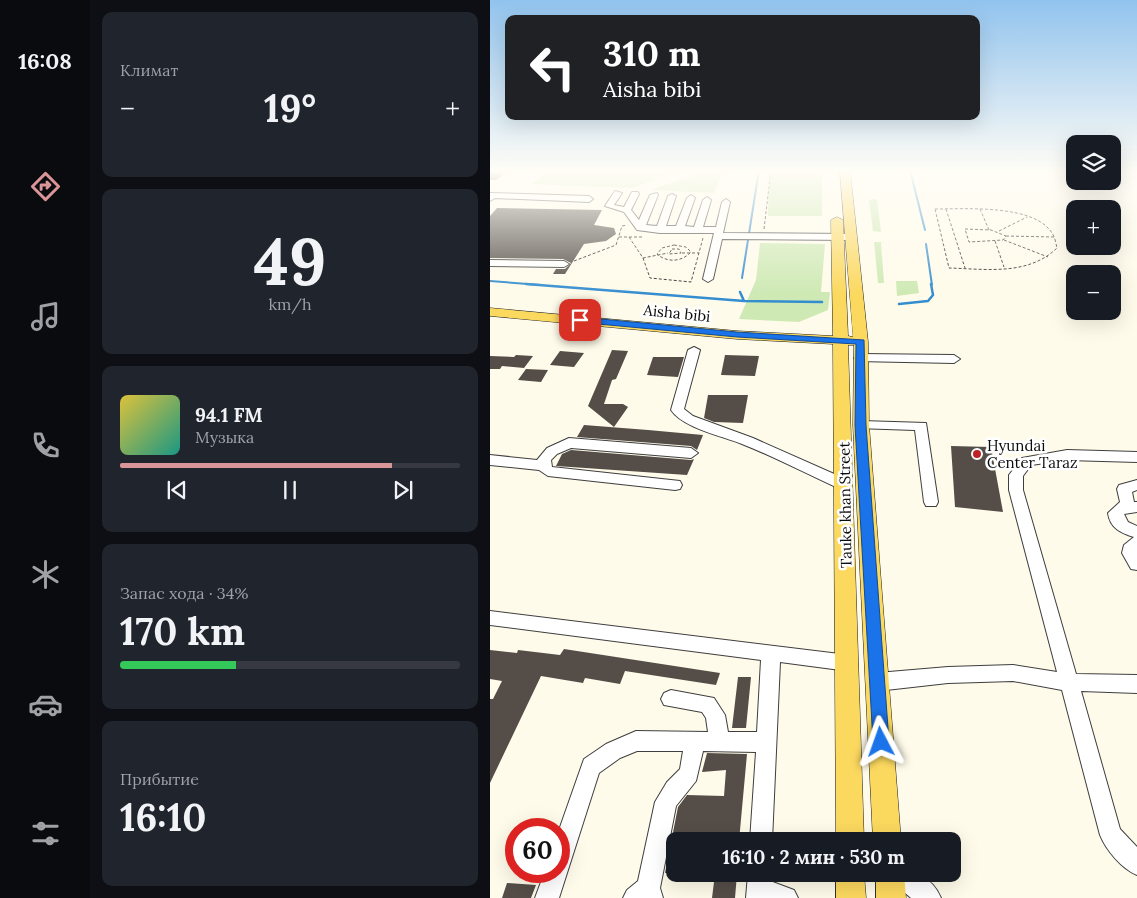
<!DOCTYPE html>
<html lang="ru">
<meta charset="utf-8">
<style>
:root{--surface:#171b24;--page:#20242c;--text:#f1f3f6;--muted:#9ea1a6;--line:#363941;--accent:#da9598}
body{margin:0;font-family:Lora,serif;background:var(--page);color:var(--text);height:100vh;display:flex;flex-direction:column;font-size:19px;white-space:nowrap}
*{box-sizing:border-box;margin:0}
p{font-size:16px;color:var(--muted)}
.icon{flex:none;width:28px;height:28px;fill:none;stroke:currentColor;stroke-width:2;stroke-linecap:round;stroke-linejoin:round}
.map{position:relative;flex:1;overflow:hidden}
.drawer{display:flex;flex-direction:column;gap:12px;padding:12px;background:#0d0f14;width:400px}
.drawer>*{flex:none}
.guide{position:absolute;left:15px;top:15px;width:475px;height:105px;border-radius:10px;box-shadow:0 5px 20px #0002;background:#202124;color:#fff;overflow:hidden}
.tools{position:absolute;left:576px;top:135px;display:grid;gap:10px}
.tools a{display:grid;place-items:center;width:55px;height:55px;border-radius:10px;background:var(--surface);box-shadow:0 5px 20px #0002;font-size:25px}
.speed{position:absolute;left:15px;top:818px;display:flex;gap:10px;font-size:25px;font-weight:700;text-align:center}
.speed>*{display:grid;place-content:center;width:65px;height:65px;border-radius:50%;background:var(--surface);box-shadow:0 5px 20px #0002;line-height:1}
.speed .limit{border:8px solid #d22;background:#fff;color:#111}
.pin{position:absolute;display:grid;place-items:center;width:42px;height:42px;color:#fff;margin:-21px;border-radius:10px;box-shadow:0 2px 8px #0006}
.me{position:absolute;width:55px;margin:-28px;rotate:356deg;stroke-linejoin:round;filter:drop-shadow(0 0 4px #0008)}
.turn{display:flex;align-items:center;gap:18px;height:105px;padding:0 15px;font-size:22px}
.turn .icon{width:65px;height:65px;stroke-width:2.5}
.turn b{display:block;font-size:35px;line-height:42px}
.big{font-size:38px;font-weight:700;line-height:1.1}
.drawer .tile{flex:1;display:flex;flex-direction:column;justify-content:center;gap:8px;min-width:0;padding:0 18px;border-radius:10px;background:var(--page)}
.drawer .dial{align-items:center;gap:0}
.dial b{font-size:65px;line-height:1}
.song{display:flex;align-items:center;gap:15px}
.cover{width:60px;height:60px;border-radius:8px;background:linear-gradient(135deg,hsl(50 70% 55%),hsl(170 70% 35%))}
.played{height:5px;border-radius:2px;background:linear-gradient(90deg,var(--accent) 80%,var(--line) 80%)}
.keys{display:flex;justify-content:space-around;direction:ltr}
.heat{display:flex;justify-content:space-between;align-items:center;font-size:28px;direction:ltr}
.charge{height:8px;border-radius:4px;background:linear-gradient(90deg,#34c759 34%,var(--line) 0)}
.trip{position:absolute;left:176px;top:832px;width:295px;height:50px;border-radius:10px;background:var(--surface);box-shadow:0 5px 20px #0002;font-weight:700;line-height:50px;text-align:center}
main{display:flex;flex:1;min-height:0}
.tabs{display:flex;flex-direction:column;width:90px;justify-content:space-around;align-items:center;background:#090b0e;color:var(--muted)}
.tabs .icon{width:35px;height:35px}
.tabs .selected{color:var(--accent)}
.tabs b{font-size:22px;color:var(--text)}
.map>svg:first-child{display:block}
.green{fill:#cee9b4}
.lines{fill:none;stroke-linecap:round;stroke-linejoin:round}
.stream-far1{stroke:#348dcf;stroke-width:2}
.stream{stroke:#348dcf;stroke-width:2.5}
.building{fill:#544d48}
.minor-casing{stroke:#3e3e3e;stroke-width:2}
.major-casing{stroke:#1c1c1c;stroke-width:1}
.path{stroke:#2d2d2d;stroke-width:1;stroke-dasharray:3 2;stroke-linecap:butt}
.minor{fill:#fff;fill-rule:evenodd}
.major{fill:#fbd85e;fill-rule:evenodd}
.route{fill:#1a73e8;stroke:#114b97}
.poi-dot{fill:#bd2226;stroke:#fff;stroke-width:2}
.labels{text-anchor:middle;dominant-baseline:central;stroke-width:5;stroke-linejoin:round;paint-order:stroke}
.street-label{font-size:15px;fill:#0b0b0b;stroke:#fff}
.poi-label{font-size:15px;fill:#0b0b0b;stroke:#fff;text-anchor:start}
</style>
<main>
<nav class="tabs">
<b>16:08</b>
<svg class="icon selected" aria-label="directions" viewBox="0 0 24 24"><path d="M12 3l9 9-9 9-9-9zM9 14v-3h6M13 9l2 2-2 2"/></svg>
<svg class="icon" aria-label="music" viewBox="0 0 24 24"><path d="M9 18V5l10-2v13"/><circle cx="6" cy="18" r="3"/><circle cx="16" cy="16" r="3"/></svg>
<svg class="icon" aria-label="phone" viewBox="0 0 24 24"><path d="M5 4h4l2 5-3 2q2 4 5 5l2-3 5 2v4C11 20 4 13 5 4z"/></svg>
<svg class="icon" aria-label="climate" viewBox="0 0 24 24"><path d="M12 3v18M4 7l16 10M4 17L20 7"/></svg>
<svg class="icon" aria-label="car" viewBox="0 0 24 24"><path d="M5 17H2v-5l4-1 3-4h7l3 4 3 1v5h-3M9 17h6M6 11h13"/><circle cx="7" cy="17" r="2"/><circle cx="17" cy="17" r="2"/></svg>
<svg class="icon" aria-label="filters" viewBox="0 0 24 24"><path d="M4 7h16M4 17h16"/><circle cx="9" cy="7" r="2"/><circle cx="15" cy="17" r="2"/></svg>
</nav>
<section class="drawer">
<div class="tile"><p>Климат</p>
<div class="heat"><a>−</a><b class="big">19°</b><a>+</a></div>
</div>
<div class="tile dial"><b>49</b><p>km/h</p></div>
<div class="tile">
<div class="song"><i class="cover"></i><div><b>94.1 FM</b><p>Музыка</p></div></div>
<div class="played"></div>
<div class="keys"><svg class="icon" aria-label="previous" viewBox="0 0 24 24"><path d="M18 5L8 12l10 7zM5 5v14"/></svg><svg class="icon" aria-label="pause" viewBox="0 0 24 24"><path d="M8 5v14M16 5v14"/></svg><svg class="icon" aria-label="next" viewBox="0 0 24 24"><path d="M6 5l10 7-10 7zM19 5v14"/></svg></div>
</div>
<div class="tile"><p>Запас хода · 34%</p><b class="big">170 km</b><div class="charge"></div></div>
<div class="tile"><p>Прибытие</p><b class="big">16:10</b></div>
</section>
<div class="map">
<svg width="647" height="898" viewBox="0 0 647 898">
<rect width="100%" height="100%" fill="#fffbea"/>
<!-- green -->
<path class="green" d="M59 170H194L141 188 42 184Z
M217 170H234L224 193 161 190Z
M279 170H332V216H278Z
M384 199 387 200 391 232 383 231 379 200Z
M384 242H391L394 283H388Z
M270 243 335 244 331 292H340L338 310 309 322 249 319 266 280Z
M406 281H427L429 293 407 296Z"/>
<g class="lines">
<!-- stream-far1 -->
<path class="stream-far1" d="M420 170 435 230
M436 244 442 285
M252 278 269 170
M0 281 51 285"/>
<!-- stream -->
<path class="stream" d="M36 284 254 301
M250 292 254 301 332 302
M409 304 438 301 443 295 441 284"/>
</g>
<!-- building -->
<path class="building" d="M0 170H19L6 180H0Z
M7 208 112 210 104 225 124 228 126 234 116 241 94 244 75 274H63L66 269H75L81 263 73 259 0 258V216Z
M122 350 138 351 126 379 122 380 114 404H133L138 407 124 427 98 406Z
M70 351 94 353 84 367 60 365Z
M26 355 43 356 34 368 12 366 10 369H0V356L24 357Z
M235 355 269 356 265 376 231 375Z
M163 357H194L188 377 157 375Z
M36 369 58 370 51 382 28 380Z
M218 395H258L253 423 224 422 214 418Z
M94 425 158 430 213 435 207 450 201 446 87 437Z
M461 446 501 447 513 512 465 507Z
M81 450 201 460 204 459 197 475 66 466 72 454Z
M74 649 230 673 226 685 135 671 130 684 95 678 93 683 51 676 0 783V699H3L12 681 0 679V650L27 653 28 650 70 655Z
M248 677H261L256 728H242Z
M217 753 257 754 249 841H185V873H175L188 807 197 795 234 796 236 770 212 772Z
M225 874H247L245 898H222Z
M17 883 46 885 41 898H12Z"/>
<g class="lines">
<defs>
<path id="minor" d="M125 191 132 193 124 205 134 207 142 192H148L149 194 141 210 149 220 160 195 167 193 168 195 156 225 167 226 178 196 182 194 186 196 176 226H186L197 198 201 195 205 198 195 226 204 227 213 200 217 197 221 200 213 227H226L232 202 236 199 240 202 233 233 360 234 365 237 360 240 232 239 223 279 218 282 213 279 224 233H170L147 230 134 212 115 206Z
M0 193 99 196 103 199 99 202 5 198 0 201Z
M0 260 74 261 79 264 74 267 0 266Z
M204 347 210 350 194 409 203 416 263 438 360 481 362 485 360 489H350C317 474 285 457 252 444 232 436 193 428 181 410L198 350Z
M370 354 464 355 470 359 464 363 366 361 364 358Z
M371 421 436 423 448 502 446 506H436L434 502 425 430 366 428 364 425 366 422Z
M79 438 201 448 208 453 201 458 81 448 67 454 61 460 62 467 190 481 192 485 190 489 185 490 58 476 49 470 0 465V455L47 460 57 448Z
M577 450 647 452V462L577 460 541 465 533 476V490L586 674 647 675V693L591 691 630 829 647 847V875C632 869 616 850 610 835L572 690 523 681 458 683 387 691 380 688 378 682 380 676 387 673 458 667 523 665 567 672 519 490V475L532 458Z
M647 480V490L642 492 644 502H647V512L634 514 638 522 647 526V570L641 569 632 553 634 545 644 537C631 533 620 528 618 513L630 502 627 489 629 485Z
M0 611 358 655 364 657 367 663 364 669 358 671 290 662 282 841H260L266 752 213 751 206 781 186 806 170 888 173 898H133L137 890 148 881 165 802 177 782 190 769 193 751H147L130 758 109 773 69 898H45L55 871H69V830L94 759 116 744 146 731 218 732 216 718 212 712 174 705 171 699 174 693 181 690 224 698 235 715 238 732H267L271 660 0 625Z
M258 874H280V881L304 890 308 898H256Z
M399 874C422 874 440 872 451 898H421L402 882Z"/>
<path id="major" d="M350 170H360L378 342 379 425 411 841H383L363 425 364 345H358L374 841H346L343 344 247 339 0 316V308L247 331 343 336 341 220 347 217 353 220 358 336 363 337Z
M346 874H374L376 898H346Z
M386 874H414L416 898H386Z"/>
</defs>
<!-- minor casing -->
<use href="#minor" class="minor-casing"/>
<!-- major casing -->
<use href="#major" class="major-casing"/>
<!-- path -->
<path class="path" d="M445 209C475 209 544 204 562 233 565 237 566 244 567 248 538 276 496 269 459 268Z
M456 209 475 268
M490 209 499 230
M274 229 281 170
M475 229 501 230 516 236 513 240 479 242Z
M509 231 537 217
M516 236 565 237
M129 237H152
M139 237 153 258 178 253
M514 240 558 257
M505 241 514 267
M184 245 196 247 201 252C192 262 177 263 167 254L172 248Z
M182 249H189L191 253 179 254Z
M192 253H209
M153 258 160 278 201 282 213 238
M84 261 126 245 132 226 137 225"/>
<!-- minor -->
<use href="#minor" class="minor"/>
<!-- major -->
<use href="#major" class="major"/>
</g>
<!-- sky -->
<linearGradient id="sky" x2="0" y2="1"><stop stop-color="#91c3ee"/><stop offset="0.58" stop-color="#fffdf6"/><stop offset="1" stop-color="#fffdf6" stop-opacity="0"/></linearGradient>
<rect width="647" height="295" fill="url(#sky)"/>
<!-- route -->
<path class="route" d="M90 317 247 332 374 340 376 425 399 742 397 747 391 750 385 747 383 742 365 425 366 344 247 337 87 322 86 320Z"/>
<!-- markers -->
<circle class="poi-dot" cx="487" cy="454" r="5"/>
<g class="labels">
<!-- street labels -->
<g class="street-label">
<text transform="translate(187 313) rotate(6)">Aisha bibi</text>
<text transform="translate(355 505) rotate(-91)">Tauke khan Street</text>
</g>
<!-- poi labels -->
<g class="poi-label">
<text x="497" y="445">Hyundai<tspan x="497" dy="17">Center Taraz</tspan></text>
</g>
</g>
</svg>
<div class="tools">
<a><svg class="icon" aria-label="layers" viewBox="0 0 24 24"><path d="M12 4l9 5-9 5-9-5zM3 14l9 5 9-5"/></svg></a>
<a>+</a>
<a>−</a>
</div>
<div class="speed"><div class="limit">60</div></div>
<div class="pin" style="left:90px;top:320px;background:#d93025"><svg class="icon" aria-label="arrive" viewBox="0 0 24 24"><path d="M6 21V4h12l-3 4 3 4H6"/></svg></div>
<svg class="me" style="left:391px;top:742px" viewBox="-20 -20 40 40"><path d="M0-17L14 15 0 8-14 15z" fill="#1a73e8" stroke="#fff" stroke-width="4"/></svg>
<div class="trip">16:10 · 2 мин · 530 m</div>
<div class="guide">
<div class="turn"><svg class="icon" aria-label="left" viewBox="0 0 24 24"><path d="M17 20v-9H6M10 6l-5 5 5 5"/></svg><div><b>310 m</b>Aisha bibi</div></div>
</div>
</div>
</main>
